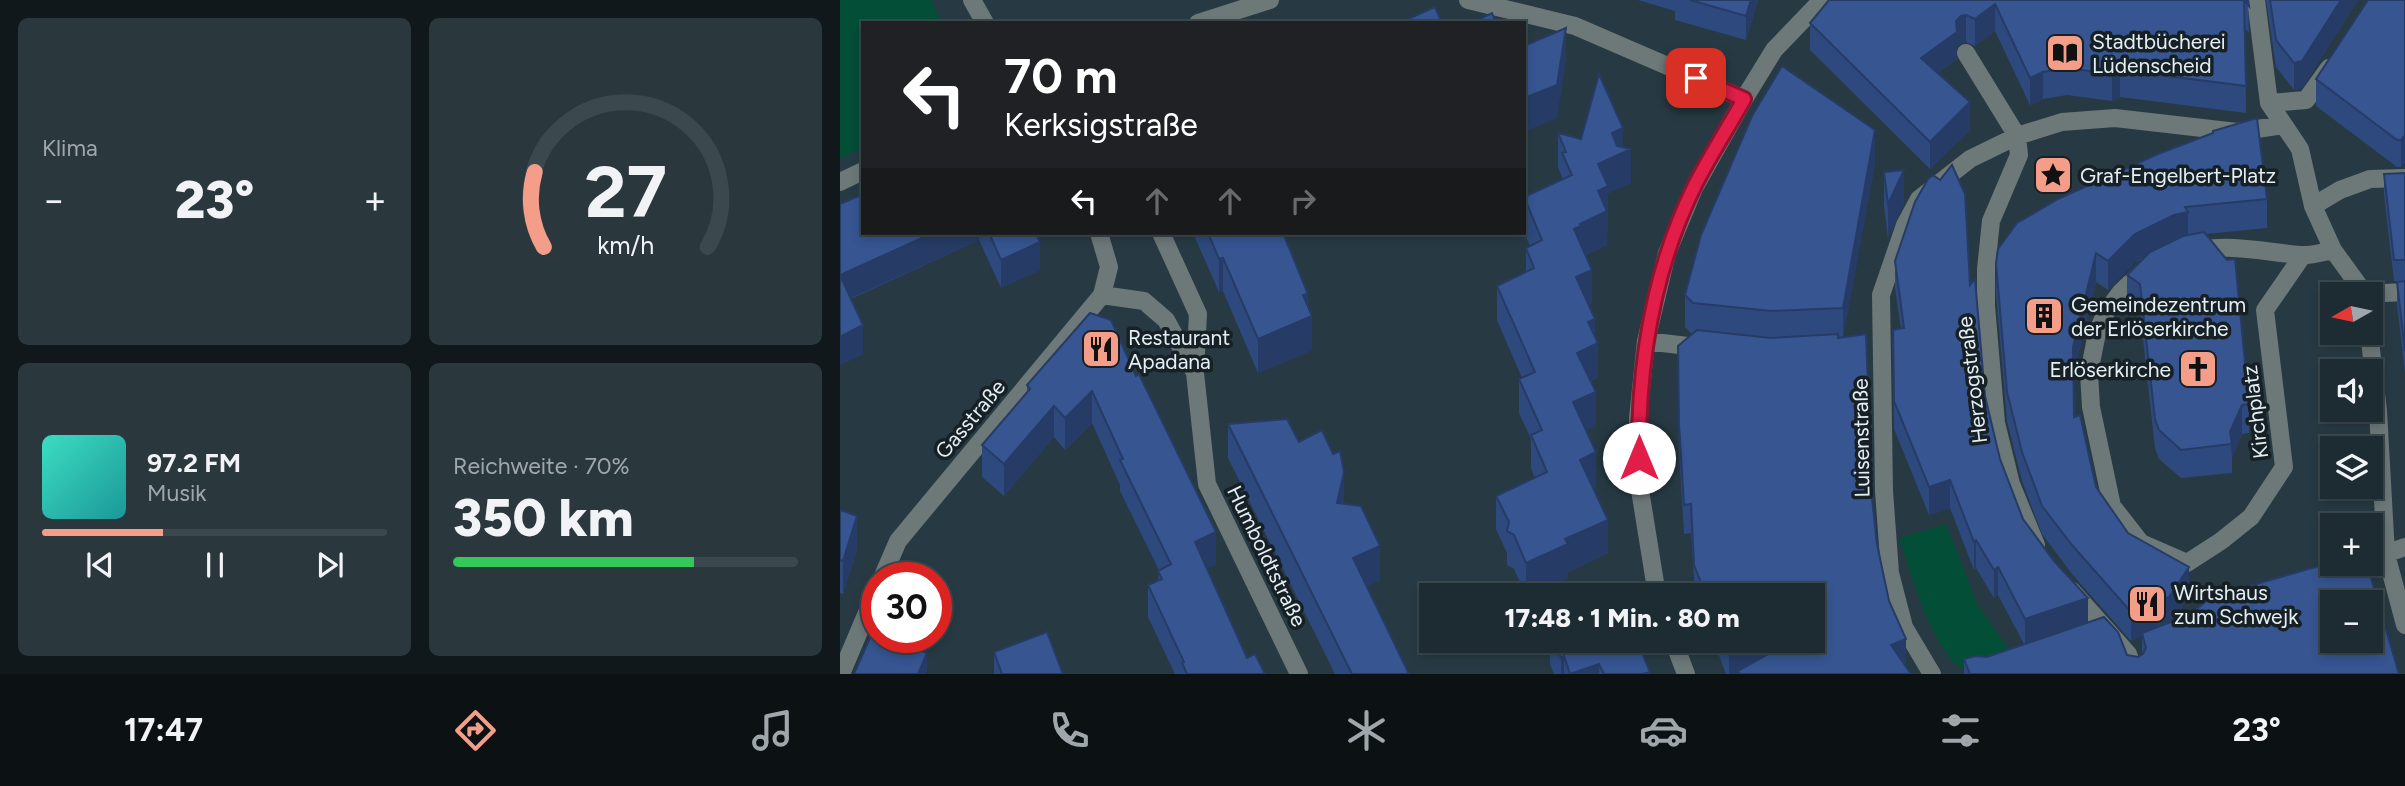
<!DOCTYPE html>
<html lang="de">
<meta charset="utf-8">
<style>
:root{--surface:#1d2c32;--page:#2a383e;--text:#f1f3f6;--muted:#a0a7ac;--line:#3b484d;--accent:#f49e8a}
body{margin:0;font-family:Figtree,sans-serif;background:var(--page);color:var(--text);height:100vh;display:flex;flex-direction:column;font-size:26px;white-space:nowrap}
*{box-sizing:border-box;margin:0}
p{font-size:23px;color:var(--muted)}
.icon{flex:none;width:38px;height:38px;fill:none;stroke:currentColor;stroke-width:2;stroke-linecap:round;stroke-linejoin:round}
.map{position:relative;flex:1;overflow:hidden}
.drawer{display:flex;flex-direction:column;gap:18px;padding:18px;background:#10181c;width:840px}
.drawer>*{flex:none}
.guide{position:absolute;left:21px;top:21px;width:665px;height:214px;border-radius:0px;box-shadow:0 4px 10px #0003,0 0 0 2px var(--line);background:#202124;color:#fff;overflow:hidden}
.needle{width:46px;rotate:261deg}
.fabs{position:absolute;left:1480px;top:282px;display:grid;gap:14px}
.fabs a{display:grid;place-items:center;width:63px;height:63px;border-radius:0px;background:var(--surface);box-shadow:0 4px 10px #0003,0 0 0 2px var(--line);font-size:35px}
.speed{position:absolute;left:21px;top:562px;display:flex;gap:14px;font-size:35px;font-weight:700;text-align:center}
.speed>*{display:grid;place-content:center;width:91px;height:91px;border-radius:50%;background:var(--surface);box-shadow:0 4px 10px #0003,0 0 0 2px var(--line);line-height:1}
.speed .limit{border:10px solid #d22;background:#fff;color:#111}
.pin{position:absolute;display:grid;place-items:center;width:60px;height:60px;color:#fff;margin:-30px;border-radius:14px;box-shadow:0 4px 10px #0006}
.me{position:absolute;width:77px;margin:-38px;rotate:0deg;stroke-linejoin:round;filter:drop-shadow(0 0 5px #0008)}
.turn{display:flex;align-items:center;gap:24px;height:147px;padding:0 28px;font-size:32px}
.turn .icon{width:91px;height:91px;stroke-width:2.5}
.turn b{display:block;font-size:49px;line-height:60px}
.lanes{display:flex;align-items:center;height:66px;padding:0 28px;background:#0003;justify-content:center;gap:35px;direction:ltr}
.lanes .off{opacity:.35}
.big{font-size:52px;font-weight:800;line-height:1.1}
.drawer .card{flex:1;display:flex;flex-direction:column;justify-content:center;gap:10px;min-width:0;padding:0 24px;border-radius:10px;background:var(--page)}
.drawer .dial{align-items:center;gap:0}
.dial svg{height:182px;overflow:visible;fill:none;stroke:var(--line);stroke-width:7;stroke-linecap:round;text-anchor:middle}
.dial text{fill:var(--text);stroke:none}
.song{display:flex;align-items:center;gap:21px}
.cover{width:84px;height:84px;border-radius:10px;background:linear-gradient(135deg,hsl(170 70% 55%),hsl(180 70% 35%))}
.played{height:7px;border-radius:4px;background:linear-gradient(90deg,var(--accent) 35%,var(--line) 35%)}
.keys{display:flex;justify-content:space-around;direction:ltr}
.heat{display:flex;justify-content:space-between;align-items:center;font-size:38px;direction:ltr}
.charge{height:10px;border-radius:5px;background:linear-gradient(90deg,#34c759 70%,var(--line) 0)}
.drawer .tiles{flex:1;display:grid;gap:18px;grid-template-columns:repeat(2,1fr)}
.trip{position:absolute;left:579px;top:583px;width:406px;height:70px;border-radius:0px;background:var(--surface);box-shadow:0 4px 10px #0003,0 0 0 2px var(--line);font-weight:800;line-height:70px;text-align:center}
.dock{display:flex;height:112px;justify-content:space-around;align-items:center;background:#0c1214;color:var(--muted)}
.dock .icon{width:49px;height:49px}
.dock .on{color:var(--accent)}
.dock b{font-size:32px;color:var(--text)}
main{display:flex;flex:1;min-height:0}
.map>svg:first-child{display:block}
.green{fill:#034e37}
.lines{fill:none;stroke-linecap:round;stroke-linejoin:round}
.minor{stroke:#6d7878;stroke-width:18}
.wall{fill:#2e497d}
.shaded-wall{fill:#263c66}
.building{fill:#365591;stroke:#263c66;stroke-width:2;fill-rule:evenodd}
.route-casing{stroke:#92132f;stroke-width:18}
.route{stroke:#e11d48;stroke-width:12}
.labels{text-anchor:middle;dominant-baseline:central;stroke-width:7;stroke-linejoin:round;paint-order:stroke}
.poi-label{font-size:21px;fill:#e3eff5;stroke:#172024;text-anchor:start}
.street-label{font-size:21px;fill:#e3eff5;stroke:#172024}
</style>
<main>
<section class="drawer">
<div class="tiles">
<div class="card"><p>Klima</p>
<div class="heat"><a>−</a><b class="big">23°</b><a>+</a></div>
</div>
<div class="card dial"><svg viewBox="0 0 100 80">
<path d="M14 69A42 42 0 1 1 86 69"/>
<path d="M14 69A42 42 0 0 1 10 36" stroke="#f49e8a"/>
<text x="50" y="56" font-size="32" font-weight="700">27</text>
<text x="50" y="72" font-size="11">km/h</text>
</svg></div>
<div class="card">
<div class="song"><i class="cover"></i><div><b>97.2 FM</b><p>Musik</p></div></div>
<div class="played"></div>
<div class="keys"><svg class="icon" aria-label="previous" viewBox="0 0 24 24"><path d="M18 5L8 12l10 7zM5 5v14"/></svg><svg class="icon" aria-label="pause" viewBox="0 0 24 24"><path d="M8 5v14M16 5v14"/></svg><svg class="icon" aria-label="next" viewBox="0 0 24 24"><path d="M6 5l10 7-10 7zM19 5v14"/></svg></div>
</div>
<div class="card"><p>Reichweite · 70%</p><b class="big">350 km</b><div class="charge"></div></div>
</div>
</section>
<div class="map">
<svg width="1565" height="674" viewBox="0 0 1565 674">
<rect width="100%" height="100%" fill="#273a43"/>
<!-- green -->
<path class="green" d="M0 0H91L102 23H23V148L0 159Z
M1106 524 1137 603 1174 657C1163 661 1137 673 1127 670 1095 662 1069 567 1059 538Z"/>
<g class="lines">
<!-- minor -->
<path class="minor" d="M132 0 145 23
M628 0 735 26 904 99
M1416 0 1429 103 1460 149 1473 206 1493 250 1525 294
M358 23 430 0
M1126 53 1177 136 1179 155 1151 221 1146 269V306L1156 423 1171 484 1196 545
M1429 103 1466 100 1489 68
M0 182 23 171
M1473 206 1500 190 1530 179 1565 178
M321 233 358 314 355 373 367 484 459 674
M1355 251C1391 243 1424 252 1460 255 1471 256 1483 252 1493 250
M1303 271 1281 292 1266 312 1257 333 1249 373 1251 407 1272 506 1301 543 1347 563 1381 541 1411 517 1444 467 1425 310 1463 255
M1525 294 1565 292
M262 295 304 301 326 320 355 373
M1529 332 1538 411 1546 554 1565 625
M806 341 864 348
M1531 559 1565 547
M42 578 58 541 262 295 269 267 259 233
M1232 591 1288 654 1295 674
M817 595 800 490 798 418 806 341 827 253 854 188 904 99 934 50 982 0
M833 640 846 674
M1 674 37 589
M1092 674 1064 627 1050 573 1044 491 1041 295 1065 225 1079 199 1130 159 1177 136 1222 122 1275 118 1397 132 1443 125"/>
</g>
<!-- wall -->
<path class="wall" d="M798 0H918L906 40 835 20V11Z
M989 0H1408L1409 33 1405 28 1406 113 1280 97 1272 101 1227 95 1203 99 1190 105 1155 31 1135 46 1126 42 1121 43 1117 47V59L1098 73 1130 130 1090 169 970 50V23Z
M1426 0H1518L1462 88 1454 90 1436 67Z
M1565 0V162L1561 167H1557L1476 106V79Z
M718 133 783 148 791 183 768 193 767 245 746 255 752 304 748 305 755 335 758 377 751 381 756 426 746 430 756 486 753 488 768 553 728 572V578L690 595H686L674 569 667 565V553L656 529V496L695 478 691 469V439L679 413V379L682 378 657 320V286L686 272V248L690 246 684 232V197L722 180V177L718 167Z
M1035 163 1003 337 1032 498 1037 544 1049 601 1066 667 1071 674H886L873 640H973V595H855L851 533 844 534 839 453 838 346 852 334 845 327V295Z
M1044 172 1064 204 1048 238 1044 206Z
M1565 173V373L1557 304V282L1562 281H1554L1544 195V174Z
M1427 199V228L1366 234 1409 404V433L1402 434 1392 458V473L1341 478 1319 459 1315 448 1300 312 1287 303V275L1302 260 1295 262 1268 290 1256 282 1233 376 1234 417 1256 487 1288 533 1349 596 1332 622 1559 674H1124V659L1147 657 1184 644 1158 595 1154 598 1136 568 1134 570 1110 508 1089 515 1054 429 1053 330 1061 329 1055 288V261L1130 285 1145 396 1160 459 1183 519 1248 622 1287 655 1298 657 1302 655V636L1291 641 1232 574 1202 534 1182 481 1167 421 1156 292V263L1177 223Z
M0 204 23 233H196L200 270 161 288 139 240 11 299 23 354 0 365Z
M353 233H443L468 307 472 350 418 373 383 291 379 292Z
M250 313 376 564 367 568 407 658 425 674H335L308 617V585L318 581 319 570 280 491V485L252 423 225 450 214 437 164 496 142 477V445L187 392V385Z
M388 424 504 504 540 580 527 586 569 674H495L388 458Z
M0 510 17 550 3 594 0 593Z
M710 640H797L810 674H714L710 664Z
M154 652 223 674H154Z"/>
<!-- shaded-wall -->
<path class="shaded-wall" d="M911 0H918L906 40V16Z
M1501 0H1518L1462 88 1454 90V63Z
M1155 4V31L1135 46V19Z
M1126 15V42L1121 43 1117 47V59L1081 85V58L1121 16Z
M726 28V61L717 118 684 132V98Z
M1280 70V97L1272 101V74Z
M1203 72V99L1190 105V78Z
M1130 102V130L1090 169V142Z
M783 128V153L791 149V183L768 193 767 245 741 257 734 229 758 164 772 133Z
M1035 130V163L1003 340V308Z
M1565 135V162L1561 167V140Z
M1064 170V204L1048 238V204Z
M1348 212V240L1334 244 1295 262 1268 290V261L1295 234 1334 215Z
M93 233H139V240L0 303V275Z
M200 242V270L161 288V260Z
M1256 253V282L1233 376V347Z
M383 258V291L379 292V259Z
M752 270V304L736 311V277Z
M468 294V318L472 316V350L418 373V339L463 295Z
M755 319V345L758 343V377L737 387V353L748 322Z
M23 325V354L0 365V337Z
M252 391V423L225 450V418Z
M756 392V426L733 435V402Z
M1402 405V434L1392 458 1390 432Z
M214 406V437L164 496V464Z
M756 452V486L740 494V460Z
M504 472V506L497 503Z
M1110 480V508L1089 515V487Z
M17 516V550L3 594V561Z
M768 520V553L728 572V578L690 595H686V563L725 539Z
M376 532V564L355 573V542Z
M1136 540V568L1134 570V542Z
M540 546V580L513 592V558Z
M1158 567V595L1154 598V570Z
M1349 567V596L1329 626 1302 633V636L1291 641V612Z
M1248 598V626L1185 647V619Z
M1066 639V667L1051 645Z
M926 644V672L898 671V674H889V654Z
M87 653V671L85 674H78Z
M724 656V674H721V658Z
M759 664V674H732Z"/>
<!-- building -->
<path class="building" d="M850 0H911L906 16Z
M989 0H1408L1409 6 1404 0 1406 86 1280 70 1272 74 1227 68 1203 72 1190 78 1155 4 1135 19 1126 15 1121 16 1116 21 1117 32 1081 58 1130 102 1090 142 970 23Z
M1430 0H1501L1462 61 1454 63 1436 40Z
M1528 0H1565V135L1561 140H1557L1476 79Z
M595 7 602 23H559Z
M652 13 656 23H631Z
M726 28 717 85 684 98V46Z
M942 66 1035 130 1003 308 931 311 853 303 845 295 861 235 912 116Z
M759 74 783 128 772 133 777 146 791 149 758 164 768 186 758 191 767 211 740 224 741 226 734 229 752 270 736 277 755 319 748 322 758 343 737 353 756 392 733 402 756 452 740 460 768 520 725 539 728 544 686 563 674 535 667 531 669 522 656 496 707 472 691 435 702 430 679 379 695 372 657 286 694 268 686 248 702 240 684 197 732 175 722 153 726 152 718 133 741 139Z
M1417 118 1427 199 1345 207 1348 212 1334 215 1295 234 1268 261 1256 253 1233 347 1234 417 1240 415 1256 487 1288 533 1349 567 1329 597 1291 612 1232 545 1202 506 1182 452 1167 392 1156 263 1158 249 1177 223 1218 199 1318 154 1373 133V131Z
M1112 165 1125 194 1130 285 1135 279 1145 396 1160 459 1183 519 1214 561 1248 598 1185 619 1158 567 1154 570 1136 540 1134 542 1110 480 1089 487 1054 401 1053 330 1064 328 1055 261 1075 202 1088 179 1093 175 1100 180Z
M1064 170 1048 204 1044 172Z
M1565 173V260H1554L1544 174Z
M23 194V233H93L0 275V204Z
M1364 232 1387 260 1395 259 1409 404 1402 405 1390 432 1392 444 1341 450 1319 430 1315 419 1300 284 1287 275 1310 252 1343 236Z
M149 233H196L200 242 161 260Z
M368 233H443L468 294 463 295 472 316 418 339 383 258 379 259Z
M0 275 23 325 0 337Z
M1565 281V351L1557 282Z
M250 313 271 320 296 376 299 374 376 532 355 542 407 658 415 654 425 674H347L342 663 344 662 308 585 322 579 318 571 331 564 280 460 283 459 252 391 225 418 214 406 164 464 142 445 190 389 187 385Z
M857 330 931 338 998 334V338L1026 334 1032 498 1037 544 1049 601 1066 639 1051 645 1071 674H900L898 671 930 653 926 644 889 654 884 640H973V595H866L854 565 851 504 844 505 839 424 838 346Z
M447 419 459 442 482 430 493 454 500 451 504 472 497 503 521 506 540 546 513 558 569 674H512L388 424Z
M0 510 17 516 3 561 0 560Z
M1493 562V564H1527L1559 674H1130L1124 659 1136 656 1147 657 1264 617 1278 632 1287 655 1298 657 1303 654 1306 648 1302 633 1349 615 1371 597ZM1493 602H1531V640H1493Z
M33 631 37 632V637H48L87 653 78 674H14Z
M207 632 223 674H162L154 652Z
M714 640H797L810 672 803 674H764L759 664 730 674 724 656 721 658Z"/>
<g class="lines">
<defs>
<path id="route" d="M799 458C798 366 813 271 854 187 869 157 888 128 904 99L856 78"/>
</defs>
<!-- route casing -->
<use href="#route" class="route-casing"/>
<!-- route -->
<use href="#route" class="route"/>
</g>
<!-- icons -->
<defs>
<symbol id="library-square" viewBox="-11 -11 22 22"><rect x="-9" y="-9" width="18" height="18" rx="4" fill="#f49e8a" stroke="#172024"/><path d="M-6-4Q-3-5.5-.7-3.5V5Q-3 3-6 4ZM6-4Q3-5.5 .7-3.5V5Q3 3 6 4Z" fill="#111"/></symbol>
<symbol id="sight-square" viewBox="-11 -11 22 22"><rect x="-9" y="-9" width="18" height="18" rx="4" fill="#f49e8a" stroke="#172024"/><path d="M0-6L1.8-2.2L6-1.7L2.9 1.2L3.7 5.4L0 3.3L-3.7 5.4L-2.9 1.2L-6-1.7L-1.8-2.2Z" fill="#111"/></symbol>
<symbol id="building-square" viewBox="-11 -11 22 22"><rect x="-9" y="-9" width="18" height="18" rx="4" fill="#f49e8a" stroke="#172024"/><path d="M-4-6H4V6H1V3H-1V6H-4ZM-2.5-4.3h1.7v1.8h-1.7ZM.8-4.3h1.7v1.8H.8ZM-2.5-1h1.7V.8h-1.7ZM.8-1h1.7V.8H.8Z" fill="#111"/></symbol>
<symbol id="restaurant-square" viewBox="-11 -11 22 22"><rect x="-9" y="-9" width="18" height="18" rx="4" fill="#f49e8a" stroke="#172024"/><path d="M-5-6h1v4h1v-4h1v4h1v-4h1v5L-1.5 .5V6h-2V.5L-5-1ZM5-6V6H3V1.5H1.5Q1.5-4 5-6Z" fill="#111"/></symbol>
<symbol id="church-square" viewBox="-11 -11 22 22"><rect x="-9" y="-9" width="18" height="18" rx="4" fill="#f49e8a" stroke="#172024"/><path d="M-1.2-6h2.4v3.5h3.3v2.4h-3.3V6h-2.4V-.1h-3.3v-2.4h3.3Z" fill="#111"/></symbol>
</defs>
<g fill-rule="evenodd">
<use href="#library-square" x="1203" y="31" width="44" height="44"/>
<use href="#sight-square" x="1191" y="153" width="44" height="44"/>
<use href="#building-square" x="1182" y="294" width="44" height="44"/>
<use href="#restaurant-square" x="239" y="327" width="44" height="44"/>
<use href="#church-square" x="1336" y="347" width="44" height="44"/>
<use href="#restaurant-square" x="1285" y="582" width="44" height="44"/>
</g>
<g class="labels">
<!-- poi labels -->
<g class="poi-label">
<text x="1252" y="41">Stadtbücherei<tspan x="1252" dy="24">Lüdenscheid</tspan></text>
<text x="1240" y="175">Graf-Engelbert-Platz</text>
<text x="1231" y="304">Gemeindezentrum<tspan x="1231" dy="24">der Erlöserkirche</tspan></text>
<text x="288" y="337">Restaurant<tspan x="288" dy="24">Apadana</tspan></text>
<text x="1331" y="369" text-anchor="end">Erlöserkirche</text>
<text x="1334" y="592">Wirtshaus<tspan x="1334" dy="24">zum Schwejk</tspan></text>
</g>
<!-- street labels -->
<g class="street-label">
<text transform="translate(1132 380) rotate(-97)">Herzogstraße</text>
<text transform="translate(1415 412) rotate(-97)">Kirchplatz</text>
<text transform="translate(130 419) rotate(-50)">Gasstraße</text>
<text transform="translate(1021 438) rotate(-91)">Luisenstraße</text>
<text transform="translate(427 556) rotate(64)">Humboldtstraße</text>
</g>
</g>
</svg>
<div class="fabs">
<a><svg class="needle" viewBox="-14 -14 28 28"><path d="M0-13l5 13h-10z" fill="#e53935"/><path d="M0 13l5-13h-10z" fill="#a0a7ac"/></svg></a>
<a><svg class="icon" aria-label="sound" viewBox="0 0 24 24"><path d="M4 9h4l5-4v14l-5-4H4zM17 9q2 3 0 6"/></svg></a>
<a><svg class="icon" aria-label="layers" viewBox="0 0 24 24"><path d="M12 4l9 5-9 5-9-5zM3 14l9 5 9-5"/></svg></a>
<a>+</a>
<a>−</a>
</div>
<div class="speed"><div class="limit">30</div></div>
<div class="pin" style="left:856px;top:78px;background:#d93025"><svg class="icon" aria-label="arrive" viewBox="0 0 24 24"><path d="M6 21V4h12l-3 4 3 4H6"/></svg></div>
<svg class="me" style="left:799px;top:458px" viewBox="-20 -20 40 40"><circle r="19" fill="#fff"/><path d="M0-13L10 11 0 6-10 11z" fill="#e11d48"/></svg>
<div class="trip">17:48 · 1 Min. · 80 m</div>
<div class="guide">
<div class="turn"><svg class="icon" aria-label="left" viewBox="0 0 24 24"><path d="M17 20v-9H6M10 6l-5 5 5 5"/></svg><div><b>70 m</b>Kerksigstraße</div></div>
<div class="lanes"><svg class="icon" aria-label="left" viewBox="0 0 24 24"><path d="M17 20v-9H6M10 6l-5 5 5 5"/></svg><svg class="icon off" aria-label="ahead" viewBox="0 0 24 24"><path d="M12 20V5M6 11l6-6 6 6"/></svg><svg class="icon off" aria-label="ahead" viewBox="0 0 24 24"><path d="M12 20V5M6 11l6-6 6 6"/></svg><svg class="icon off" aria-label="right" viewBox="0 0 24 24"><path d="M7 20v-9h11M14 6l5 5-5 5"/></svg></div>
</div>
</div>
</main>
<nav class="dock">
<b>17:47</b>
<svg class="icon on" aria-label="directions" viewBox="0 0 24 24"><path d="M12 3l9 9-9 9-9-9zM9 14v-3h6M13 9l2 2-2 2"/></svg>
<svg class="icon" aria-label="music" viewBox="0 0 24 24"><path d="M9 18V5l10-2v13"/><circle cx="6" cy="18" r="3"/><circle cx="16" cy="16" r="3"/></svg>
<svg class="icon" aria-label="phone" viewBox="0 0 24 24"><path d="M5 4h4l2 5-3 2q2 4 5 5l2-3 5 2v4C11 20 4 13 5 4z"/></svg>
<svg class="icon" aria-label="climate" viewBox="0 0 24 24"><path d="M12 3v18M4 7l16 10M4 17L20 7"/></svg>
<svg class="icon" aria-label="car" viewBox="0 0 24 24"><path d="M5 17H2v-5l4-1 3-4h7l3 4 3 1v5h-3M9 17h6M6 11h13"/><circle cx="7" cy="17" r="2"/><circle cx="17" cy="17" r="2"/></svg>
<svg class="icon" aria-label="filters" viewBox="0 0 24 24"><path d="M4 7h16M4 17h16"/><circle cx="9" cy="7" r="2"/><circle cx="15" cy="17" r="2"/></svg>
<b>23°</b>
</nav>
